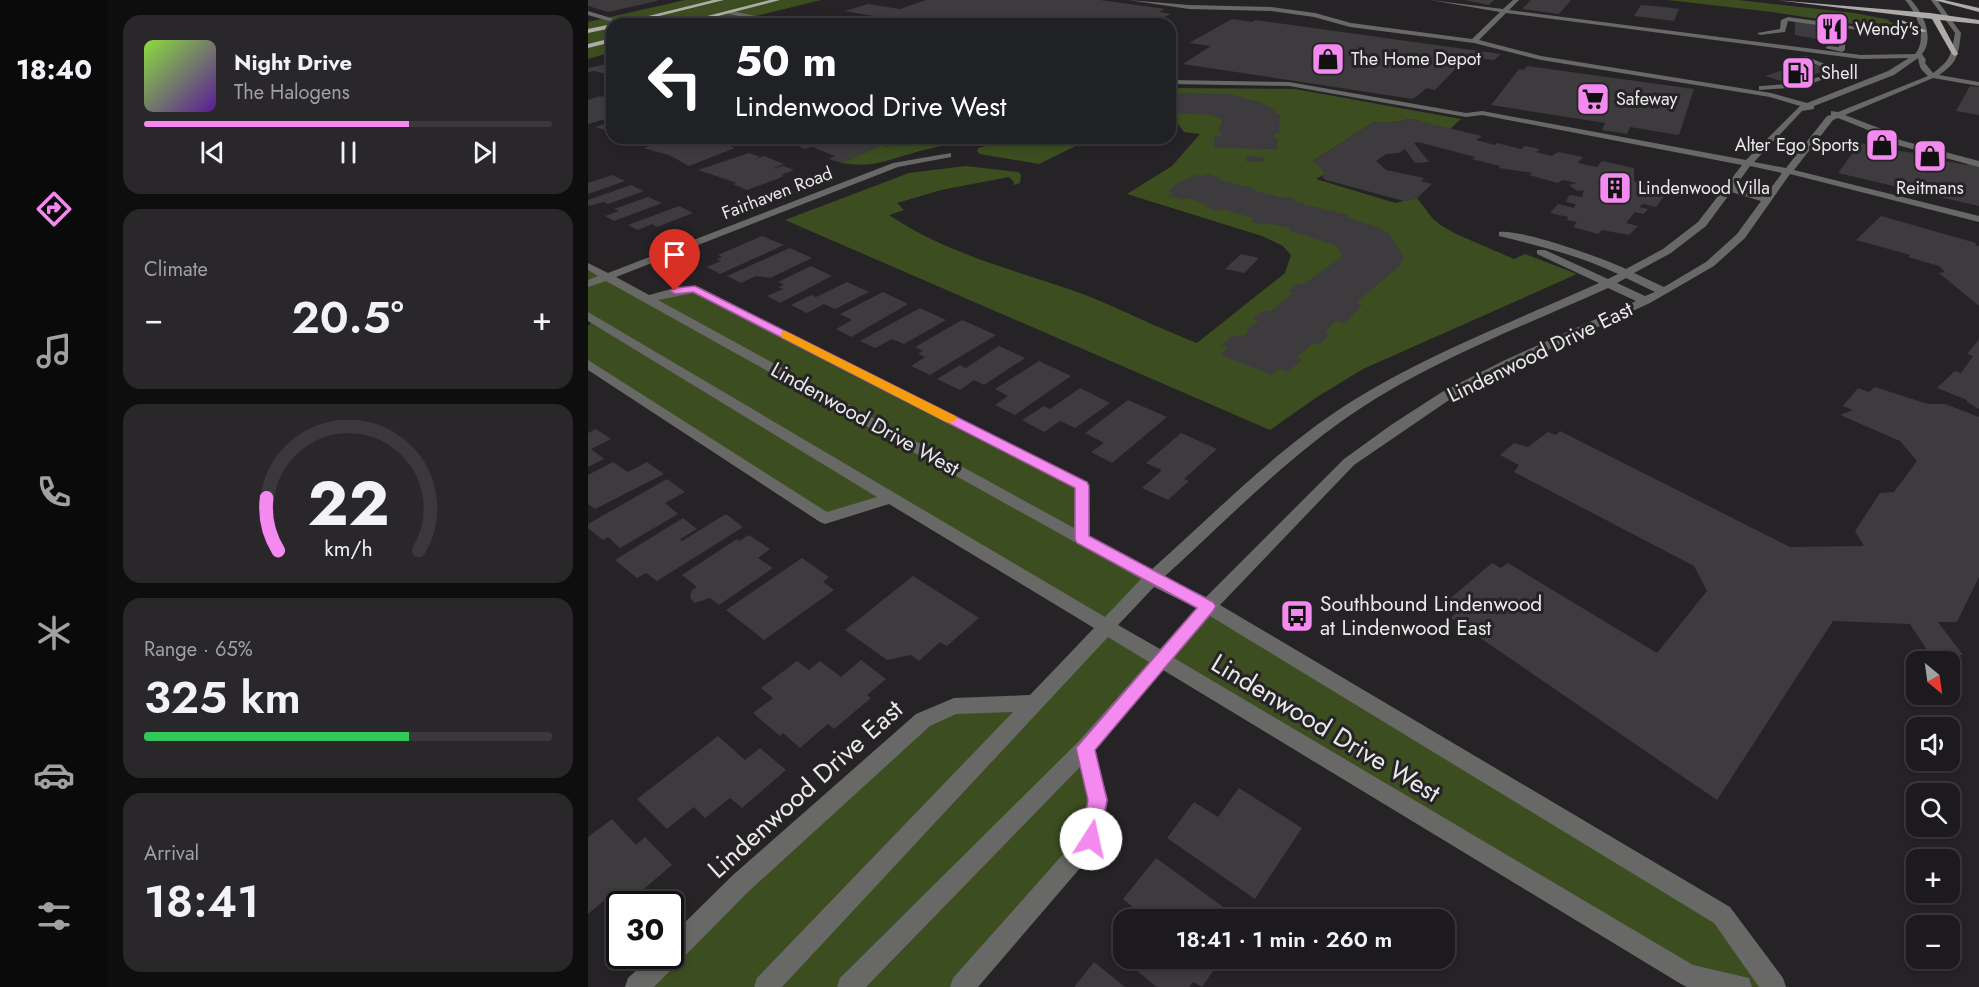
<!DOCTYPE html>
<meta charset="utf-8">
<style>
:root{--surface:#1c1a1c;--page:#292729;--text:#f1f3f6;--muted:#a0a1a3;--line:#3a383b;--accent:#f489f0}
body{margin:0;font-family:Jost,sans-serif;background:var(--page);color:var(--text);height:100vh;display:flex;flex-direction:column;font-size:22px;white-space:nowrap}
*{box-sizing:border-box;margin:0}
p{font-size:20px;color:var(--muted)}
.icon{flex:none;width:33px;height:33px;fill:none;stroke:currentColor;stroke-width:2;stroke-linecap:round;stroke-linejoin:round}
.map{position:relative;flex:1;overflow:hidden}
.drawer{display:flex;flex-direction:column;gap:15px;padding:15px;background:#0f0e0f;width:480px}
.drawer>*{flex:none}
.top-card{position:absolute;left:18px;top:18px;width:570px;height:126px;border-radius:18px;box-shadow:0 3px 9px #0003,0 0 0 2px var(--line);background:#202124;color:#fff;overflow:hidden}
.needle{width:39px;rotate:151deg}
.tools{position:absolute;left:1318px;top:651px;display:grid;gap:12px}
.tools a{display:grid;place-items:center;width:54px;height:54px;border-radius:12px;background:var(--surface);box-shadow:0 3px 9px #0003,0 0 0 2px var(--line);font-size:30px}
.speed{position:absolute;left:18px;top:891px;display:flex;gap:12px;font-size:30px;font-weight:700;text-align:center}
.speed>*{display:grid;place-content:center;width:78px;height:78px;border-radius:50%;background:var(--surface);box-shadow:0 3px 9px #0003,0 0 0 2px var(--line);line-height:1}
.speed .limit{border:3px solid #111;border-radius:9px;background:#fff;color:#111}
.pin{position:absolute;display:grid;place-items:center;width:51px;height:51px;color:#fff;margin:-62px -26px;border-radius:50% 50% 50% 0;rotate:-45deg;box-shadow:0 0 6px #0007}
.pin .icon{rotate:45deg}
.me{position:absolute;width:66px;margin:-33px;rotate:10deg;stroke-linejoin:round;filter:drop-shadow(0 0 4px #0008)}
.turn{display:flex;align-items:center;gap:21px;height:126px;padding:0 30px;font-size:27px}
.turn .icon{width:78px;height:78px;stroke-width:2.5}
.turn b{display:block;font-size:42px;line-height:51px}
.big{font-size:45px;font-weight:600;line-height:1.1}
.drawer .widget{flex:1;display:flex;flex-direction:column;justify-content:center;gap:9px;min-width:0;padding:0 21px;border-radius:18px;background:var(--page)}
.drawer .dial{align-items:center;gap:0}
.dial svg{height:156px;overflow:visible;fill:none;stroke:var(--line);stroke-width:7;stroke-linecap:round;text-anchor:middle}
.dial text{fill:var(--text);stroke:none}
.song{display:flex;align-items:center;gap:18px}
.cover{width:72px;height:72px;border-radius:9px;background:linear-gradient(135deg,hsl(90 70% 55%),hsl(270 70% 35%))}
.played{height:6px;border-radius:3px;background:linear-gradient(90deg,var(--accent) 65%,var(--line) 65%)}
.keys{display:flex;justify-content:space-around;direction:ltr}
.heat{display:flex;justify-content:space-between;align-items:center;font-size:33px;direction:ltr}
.charge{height:9px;border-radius:4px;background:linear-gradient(90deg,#34c759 65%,var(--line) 0)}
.trip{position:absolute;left:525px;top:909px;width:342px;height:60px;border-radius:18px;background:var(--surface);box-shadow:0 3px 9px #0003,0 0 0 2px var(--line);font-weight:600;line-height:60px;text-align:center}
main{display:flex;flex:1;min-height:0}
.menu{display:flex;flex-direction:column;width:108px;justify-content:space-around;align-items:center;background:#0b0a0b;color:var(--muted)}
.menu .icon{width:42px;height:42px}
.menu .active{color:var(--accent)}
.menu b{font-size:27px;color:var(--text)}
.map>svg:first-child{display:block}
.green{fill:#3c4e20}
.building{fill:#3d3b3e}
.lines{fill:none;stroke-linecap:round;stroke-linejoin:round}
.minor{fill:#686866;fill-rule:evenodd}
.major{fill:#adaca8;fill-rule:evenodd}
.route{fill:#f489f0;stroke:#9f599c;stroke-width:1.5}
.slow{fill:#f59e0b}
.labels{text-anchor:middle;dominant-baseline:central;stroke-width:6;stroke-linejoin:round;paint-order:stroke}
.far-poi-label{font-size:18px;fill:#eae9ea;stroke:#262326;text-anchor:start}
.far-street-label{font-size:18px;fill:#eae9ea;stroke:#262326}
.street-label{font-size:21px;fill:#eae9ea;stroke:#262326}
.poi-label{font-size:21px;fill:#eae9ea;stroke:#262326;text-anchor:start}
.near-street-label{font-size:26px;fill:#eae9ea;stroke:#262326}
</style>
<main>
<nav class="menu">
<b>18:40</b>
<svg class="icon active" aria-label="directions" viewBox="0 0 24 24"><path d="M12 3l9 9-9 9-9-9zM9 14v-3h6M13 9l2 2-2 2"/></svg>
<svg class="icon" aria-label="music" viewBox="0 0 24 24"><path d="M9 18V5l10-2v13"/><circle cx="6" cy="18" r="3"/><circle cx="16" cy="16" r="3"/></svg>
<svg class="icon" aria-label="phone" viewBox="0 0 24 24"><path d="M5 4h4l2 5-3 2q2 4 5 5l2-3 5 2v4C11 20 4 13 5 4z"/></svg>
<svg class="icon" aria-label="climate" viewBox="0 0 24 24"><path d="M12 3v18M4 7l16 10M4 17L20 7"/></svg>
<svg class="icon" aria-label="car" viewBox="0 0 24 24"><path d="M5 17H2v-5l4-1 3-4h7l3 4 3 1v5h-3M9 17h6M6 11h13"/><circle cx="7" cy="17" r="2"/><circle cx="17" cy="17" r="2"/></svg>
<svg class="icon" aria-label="filters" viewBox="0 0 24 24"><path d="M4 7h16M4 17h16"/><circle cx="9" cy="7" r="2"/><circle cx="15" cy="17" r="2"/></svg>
</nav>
<section class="drawer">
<div class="widget">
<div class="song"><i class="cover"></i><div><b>Night Drive</b><p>The Halogens</p></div></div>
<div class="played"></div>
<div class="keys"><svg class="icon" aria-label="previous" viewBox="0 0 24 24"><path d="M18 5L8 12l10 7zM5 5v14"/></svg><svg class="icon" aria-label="pause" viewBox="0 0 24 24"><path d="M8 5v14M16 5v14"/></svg><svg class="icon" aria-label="next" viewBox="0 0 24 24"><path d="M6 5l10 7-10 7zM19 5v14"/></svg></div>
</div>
<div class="widget"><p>Climate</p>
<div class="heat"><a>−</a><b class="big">20.5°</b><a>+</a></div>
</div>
<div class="widget dial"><svg viewBox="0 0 100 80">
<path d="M14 69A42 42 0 1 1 86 69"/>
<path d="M14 69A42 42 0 0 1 8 42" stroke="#f489f0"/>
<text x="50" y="56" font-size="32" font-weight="700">22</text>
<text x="50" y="72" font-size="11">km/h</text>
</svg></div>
<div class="widget"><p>Range · 65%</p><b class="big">325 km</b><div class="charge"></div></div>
<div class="widget"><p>Arrival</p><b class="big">18:41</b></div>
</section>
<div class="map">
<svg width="1391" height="987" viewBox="0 0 1391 987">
<rect width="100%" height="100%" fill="#262326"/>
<!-- green -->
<path class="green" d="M97 0H233L135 24H24V52L0 59V22Z
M1080 0H1150L1266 13 1302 20 1300 21 1317 28 1319 32 1184 12Z
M582 88 707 89 873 119 862 129 823 119 798 123 786 122 725 161 732 166 737 174 728 179 807 203 829 198 845 219 854 226 868 234 926 259 937 254 989 274 775 369 729 397 682 430 197 220 321 173 378 166 430 172 433 175 432 183 425 185 426 182 421 177 353 190 309 203 316 210 301 215C362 256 432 271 500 296 537 311 572 329 609 343L697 273 703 255 695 246 674 236 539 194 584 166 612 134 596 132 590 124 582 121Z
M315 138H394C371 143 348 146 325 153 295 161 286 168 253 163L294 145 298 147 316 141 313 139Z
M468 138H504L451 164 392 154 389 151 390 148 429 139 434 144Z
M0 266 60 299 107 289 494 486V539L564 578 520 627 572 660 620 606 1134 915 1186 987H1152L1101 976 572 660 497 748 503 839 374 987H49L153 883 366 706 445 703 519 628 303 498 237 518 0 364V326L6 320 0 316Z"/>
<!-- building -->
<path class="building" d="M0 0H69V1L20 12 0 6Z
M338 0H512L577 9 571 12 583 14 562 24H271L291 17 257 11 280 4 312 9Z
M876 0H906L901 5Z
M943 0H983L971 14 934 9Z
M1053 5 1077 7 1091 9 1086 21 1046 16Z
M644 19 664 22 667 20 913 54 906 60 879 57 847 90 839 88 825 99 595 64 623 46 601 43Z
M1207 22 1250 26 1251 40 1241 39V41L1207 35Z
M1219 62 1242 69 1200 83 1177 76Z
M24 63V76L7 71 0 72V68Z
M939 66 1106 89 1091 135 1042 127 1039 134 1014 130 1017 123 903 105 931 69 936 70Z
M1382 86 1391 87V115L1368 111Z
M582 93 642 94 678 104H675L688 110 687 114H692L691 134H687L685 137 690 138 689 149 625 148 627 136H632L634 132H630L634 120 624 115 582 113Z
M12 96 24 99V117L0 124V100Z
M823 119 894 136 888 140 907 145 909 143 933 149 937 146 952 149 948 152 964 156 970 152 995 157 990 163 1009 167 1014 161 1046 168V181L1068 188 1070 189 1062 192 1077 195 1068 207 1055 204 1051 207 1060 209 1056 214 1047 212 1038 223 1050 226 1041 235 1014 230 1010 234 985 227 989 222 979 220 980 217 962 213 970 204 986 208 988 204 978 202 981 195 994 197 996 190 989 191 981 185 989 183 975 180 970 183 941 175 945 173 911 168 912 166 884 159 887 157 830 142 826 143 841 162 827 163 817 149 811 153 798 154 788 161 798 170 836 178 833 181 844 184 829 198 816 201 738 180 734 177 737 174 732 166 725 161 786 122 798 123Z
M24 121V132L7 127 17 124Z
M40 138H67L48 144 36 139Z
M83 138H126L138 142 126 147 137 144 147 148 101 166 81 155 55 148Z
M234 138H310L317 140 298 147 294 145 253 163 241 159 247 156 224 147 216 149 210 146Z
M1282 141 1308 147 1305 150 1355 157 1357 161 1379 165 1380 163 1391 165V206L1250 173 1272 143 1282 145Z
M161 153 172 157 164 161 176 156 196 164 183 169 195 166 206 170 193 175 196 176 189 179 159 190 145 184 149 183 110 170Z
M659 156 676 157V162H658Z
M620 174 633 178 630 180 667 188 664 190 694 198 696 196 709 200 707 202 761 215 758 217 793 228 791 229 801 233 816 258 811 262 815 263 768 303 774 305 757 324 748 321 737 332 742 334 731 345 725 343 708 358 714 360 700 372 690 369 684 375 632 355 640 348 632 346 645 335 653 337 661 332 658 330 671 321 665 319 676 310 682 312 705 293 699 292 710 283 716 284 754 256 747 245 702 231 703 229 679 223 675 225 662 221 665 218 634 209 630 211 617 207 620 205 598 198 595 200 580 196 585 193 579 191 587 187 584 186 608 175 615 176Z
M24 175 37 181 0 194V183Z
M43 185 56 191 20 204 16 202 0 206V200Z
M60 197 74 203 26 221 17 216 31 211 26 209Z
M91 206 105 213 69 227 64 224 50 230 40 225Z
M1293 216 1388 243 1387 245 1391 246V306L1351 273 1357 272 1351 266 1320 257 1322 255 1268 240Z
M174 236 196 245 132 274 119 267 133 261 129 259 134 257 130 255Z
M202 248 224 258 182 278 168 276 153 283 139 276Z
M653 254 671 258 656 273 637 269Z
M223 266 244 276 192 303 179 296 195 289 190 287 196 285 190 282Z
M259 282 281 292 247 309 236 304 219 313 203 305 223 295 228 297Z
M295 292 320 304 263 337 248 329 264 320 252 314Z
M332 308 358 320 316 344 304 339 287 348 272 341Z
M374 320 408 335 342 375 323 366 337 357 330 354 335 351 327 347Z
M1391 339V409L1379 402V400L1349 388 1367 371 1373 373 1385 356 1379 354Z
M411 346 437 358 396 385 386 380 372 390 349 379 372 365 378 368Z
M451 361 483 376 427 415 407 405 420 396 407 389Z
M1287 387 1340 404H1357L1391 417V577L1369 622H1350L1375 655 1343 656 1322 624 1245 621 1129 800 863 618 871 609 858 602 904 563 913 568 920 563 1069 653 1119 591 1106 566 926 472 931 465 912 455 926 443 940 447 960 432 968 435 972 431 1202 547 1276 546 1267 531 1292 493 1306 492 1329 461 1312 441 1252 415 1265 410 1255 406 1270 388 1281 392Z
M492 388 522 403 487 428 472 421 456 432 434 420 456 406 462 409Z
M540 400 579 417 524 463 503 452 516 443 497 433Z
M8 429 23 439 3 449 16 459 0 467V433Z
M593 433 629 449 596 479 601 481 580 500 554 488 574 470 558 463Z
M25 462 40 472 59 462 76 474 7 509 0 504V475Z
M79 479 97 492 77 503 90 514 32 548 20 537 15 540 0 528V524Z
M138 514 155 527 69 581 58 573 49 578 27 560 95 518 109 529 92 539 94 541Z
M161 535 182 549 170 558 185 568 131 605 122 598 107 603 102 598 104 590 109 587 94 575 149 539 151 541Z
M214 558 241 577 235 582 246 590 176 640 138 610Z
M325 576 391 618 359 646 352 642 331 661 323 655 299 660 257 630Z
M273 660 298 679 279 695 283 698 246 729 240 724 212 748 195 733 192 736 165 713 185 698 173 688 209 661 221 670 232 661 253 677Z
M130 736 157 760 172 748 198 770 154 808 142 798 117 818 106 807 79 829 49 799Z
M651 788 714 828 667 899 579 838 606 802 630 817Z
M24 819 48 845 57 837 84 865 38 904H35L25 893 0 914V837Z
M568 858 653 920H561L535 899Z
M541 958H634L614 987 605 982 601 987H569L538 962Z
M506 962 537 987H486Z"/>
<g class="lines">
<!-- minor -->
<path class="minor" d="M540 0 601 5 683 7 727 13 763 23 884 39 912 12 842 0 915 9 925 0H931L921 10 1273 55 1327 54C1340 39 1329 13 1317 0H1323C1335 12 1347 39 1334 54L1338 60 1337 63 1345 73C1363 60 1363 55 1367 33L1343 0H1349L1373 33C1370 56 1370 62 1351 75L1391 82V86L1345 78 1257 115 1296 130 1312 140 1391 161V167L1309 145 1290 134 1250 118 1245 120 1206 170 1391 216V222L1202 174 1157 238 1126 266 1062 303 923 367 864 398 766 465 632 605 1142 907 1195 978 1198 987H1171L1126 923 622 616 586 658 1105 965 1161 978 1164 987H1099L1093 984 575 670 507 750 520 800 511 846 390 987H362L365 978 493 834 500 800 492 767 278 987H249L252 978 490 742 561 662 520 637 194 987H166L169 978 425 712 368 714 342 726 161 891 66 987H37L40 978 64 956H82V937L145 875 328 714 366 698 442 695 506 628 301 504 237 524 232 522 0 370V360L239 512 289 497 0 321V312L517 617 553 579 18 281 0 287V280L10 276 0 270V263L20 273 305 163 363 153V157L310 167 28 277 61 295 87 288 111 287 499 482 501 486 502 536 563 570C627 513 689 449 761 403 839 354 927 321 1011 283L949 254V250H957L1020 279 1030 274C992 256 952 246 911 236V232C934 229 1015 258 1038 269L1075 249 1110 222 1154 165 894 115 878 117 701 86 582 84V80L701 82 878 113 894 111 1158 160 1212 106 1182 97 953 60 886 43 762 27 726 17 683 11 601 9ZM918 13 1273 59 1321 58 1300 71 1219 103 1183 93 953 56 891 40ZM1330 58C1332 67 1331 68 1340 76L1250 112 1243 111V115L1239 116 1198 168 1166 162 1214 111 1226 109V106L1306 75ZM1162 166 1194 173 1177 196 1147 187ZM1143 192 1173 201 1149 234 1118 262 1076 287 1046 273 1083 253 1118 226ZM1038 278 1067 292 1057 296 1029 283ZM1020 288 1048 301 915 361 854 392 803 425 756 459 618 597 576 577C639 520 699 457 770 410 845 360 938 325 1020 288ZM105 293 487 488 486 528 70 300ZM566 587 608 608 572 649 530 625Z
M140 10 194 22 197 24H186L138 13Z
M0 11 36 22 37 23 31 24 0 15Z
M1200 17 1251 24 1254 21 1257 25 1279 29 1276 31 1257 28V50L1254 52 1237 48 1240 46 1251 47V28L1200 21 1197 32 1172 35 1169 33 1192 29 1193 20Z
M1217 56 1257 72 1213 87 1171 90V86H1174L1212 83 1246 72 1215 59Z
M178 138H189L181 143H175L174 141Z"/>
<!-- major -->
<path class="major" d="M125 0H136L39 24H28Z
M182 0H192L99 24H88Z
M1187 0 1342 13 1391 20V24L1352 20 1370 54 1367 56 1364 54 1344 19Z
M1346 0H1356L1391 8V12Z
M1307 19H1311L1339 31 1334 32 1307 21Z
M24 24V28L0 33V29Z
M24 38V42L0 48V44Z"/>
</g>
<!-- route -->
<path class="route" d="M107 286 499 482 501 486V536L625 602 628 606 625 611 507 750 519 800 510 845 503 848 496 845 493 839 500 800 488 748 609 608 489 543 487 539V488L105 292 87 294 82 291 87 288Z"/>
<!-- slow -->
<path class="slow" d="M197 331 367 416 369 419 363 423 358 422 193 337V332Z"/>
<!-- icons -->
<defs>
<symbol id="restaurant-square" viewBox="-11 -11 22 22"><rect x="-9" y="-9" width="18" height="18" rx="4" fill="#f489f0" stroke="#262326"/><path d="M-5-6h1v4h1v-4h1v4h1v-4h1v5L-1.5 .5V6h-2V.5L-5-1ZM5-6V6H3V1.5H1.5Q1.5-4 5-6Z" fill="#111"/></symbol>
<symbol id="shop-square" viewBox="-11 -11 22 22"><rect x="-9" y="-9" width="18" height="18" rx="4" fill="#f489f0" stroke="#262326"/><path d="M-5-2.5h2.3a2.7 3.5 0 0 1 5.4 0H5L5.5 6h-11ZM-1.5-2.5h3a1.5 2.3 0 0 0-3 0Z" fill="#111"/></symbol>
<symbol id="fuel-square" viewBox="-11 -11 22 22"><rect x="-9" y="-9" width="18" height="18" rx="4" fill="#f489f0" stroke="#262326"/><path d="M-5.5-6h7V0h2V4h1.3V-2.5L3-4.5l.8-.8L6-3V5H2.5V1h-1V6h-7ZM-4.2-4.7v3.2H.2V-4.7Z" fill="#111"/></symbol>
<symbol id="supermarket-square" viewBox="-11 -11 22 22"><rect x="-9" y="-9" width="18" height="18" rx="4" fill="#f489f0" stroke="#262326"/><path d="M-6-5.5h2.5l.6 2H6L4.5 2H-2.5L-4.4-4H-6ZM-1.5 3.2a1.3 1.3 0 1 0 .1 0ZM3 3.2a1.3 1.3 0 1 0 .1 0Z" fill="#111"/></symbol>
<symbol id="building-square" viewBox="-11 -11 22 22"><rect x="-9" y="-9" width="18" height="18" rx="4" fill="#f489f0" stroke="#262326"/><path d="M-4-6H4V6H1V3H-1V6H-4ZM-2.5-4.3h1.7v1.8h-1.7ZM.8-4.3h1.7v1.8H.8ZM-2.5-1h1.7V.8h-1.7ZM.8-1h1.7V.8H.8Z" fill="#111"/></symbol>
<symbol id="bus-square" viewBox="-11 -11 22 22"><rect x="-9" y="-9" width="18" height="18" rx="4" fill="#f489f0" stroke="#262326"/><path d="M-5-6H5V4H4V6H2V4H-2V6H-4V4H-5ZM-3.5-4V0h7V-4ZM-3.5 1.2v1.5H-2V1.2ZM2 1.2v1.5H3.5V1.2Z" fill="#111"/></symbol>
</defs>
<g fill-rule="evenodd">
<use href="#restaurant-square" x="1225" y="10" width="38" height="38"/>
<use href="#shop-square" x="721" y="40" width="38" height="38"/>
<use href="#fuel-square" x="1191" y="54" width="38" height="38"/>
<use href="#supermarket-square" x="986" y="80" width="38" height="38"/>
<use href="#shop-square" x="1275" y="126" width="38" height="38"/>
<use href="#shop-square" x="1323" y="137" width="38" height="38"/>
<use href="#building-square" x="1008" y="169" width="38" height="38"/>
<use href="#bus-square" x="690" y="597" width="38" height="38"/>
</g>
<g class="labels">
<!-- far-poi labels -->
<g class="far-poi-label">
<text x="1267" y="29">Wendy's</text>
<text x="763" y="59">The Home Depot</text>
<text x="1233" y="73">Shell</text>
<text x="1028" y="99">Safeway</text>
<text x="1271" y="145" text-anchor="end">Alter Ego Sports</text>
<text x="1050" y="188">Lindenwood Villa</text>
<text x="1342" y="188" text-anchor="middle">Reitmans</text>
</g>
<!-- far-street labels -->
<g class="far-street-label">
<text transform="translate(189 193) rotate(-21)">Fairhaven Road</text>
</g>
<!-- street labels -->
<g class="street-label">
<text transform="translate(952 352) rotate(-26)">Lindenwood Drive East</text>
<text transform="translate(277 419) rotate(29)">Lindenwood Drive West</text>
</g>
<!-- poi labels -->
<g class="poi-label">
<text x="732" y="604">Southbound Lindenwood<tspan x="732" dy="24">at Lindenwood East</tspan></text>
</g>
<!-- near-street labels -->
<g class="near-street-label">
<text transform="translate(738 728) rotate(31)">Lindenwood Drive West</text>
<text transform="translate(217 789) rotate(-42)">Lindenwood Drive East</text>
</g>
</g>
</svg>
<div class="tools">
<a><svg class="needle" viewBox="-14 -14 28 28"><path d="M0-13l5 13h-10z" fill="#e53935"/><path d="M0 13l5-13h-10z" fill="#a0a1a3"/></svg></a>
<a><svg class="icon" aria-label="sound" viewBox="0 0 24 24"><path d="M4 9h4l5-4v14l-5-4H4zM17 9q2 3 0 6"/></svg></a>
<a><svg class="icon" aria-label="search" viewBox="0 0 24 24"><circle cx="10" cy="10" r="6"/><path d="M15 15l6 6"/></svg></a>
<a>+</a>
<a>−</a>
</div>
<div class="speed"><div class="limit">30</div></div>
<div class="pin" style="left:87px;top:291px;background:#d93025"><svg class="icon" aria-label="arrive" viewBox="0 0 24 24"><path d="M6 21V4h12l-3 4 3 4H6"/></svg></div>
<svg class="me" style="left:503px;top:839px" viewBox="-20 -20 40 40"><circle r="19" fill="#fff"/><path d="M0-13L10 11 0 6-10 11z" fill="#f489f0"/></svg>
<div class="trip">18:41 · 1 min · 260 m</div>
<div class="top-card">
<div class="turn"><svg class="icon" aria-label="left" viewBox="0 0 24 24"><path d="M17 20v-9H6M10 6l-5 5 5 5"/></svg><div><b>50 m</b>Lindenwood Drive West</div></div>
</div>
</div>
</main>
